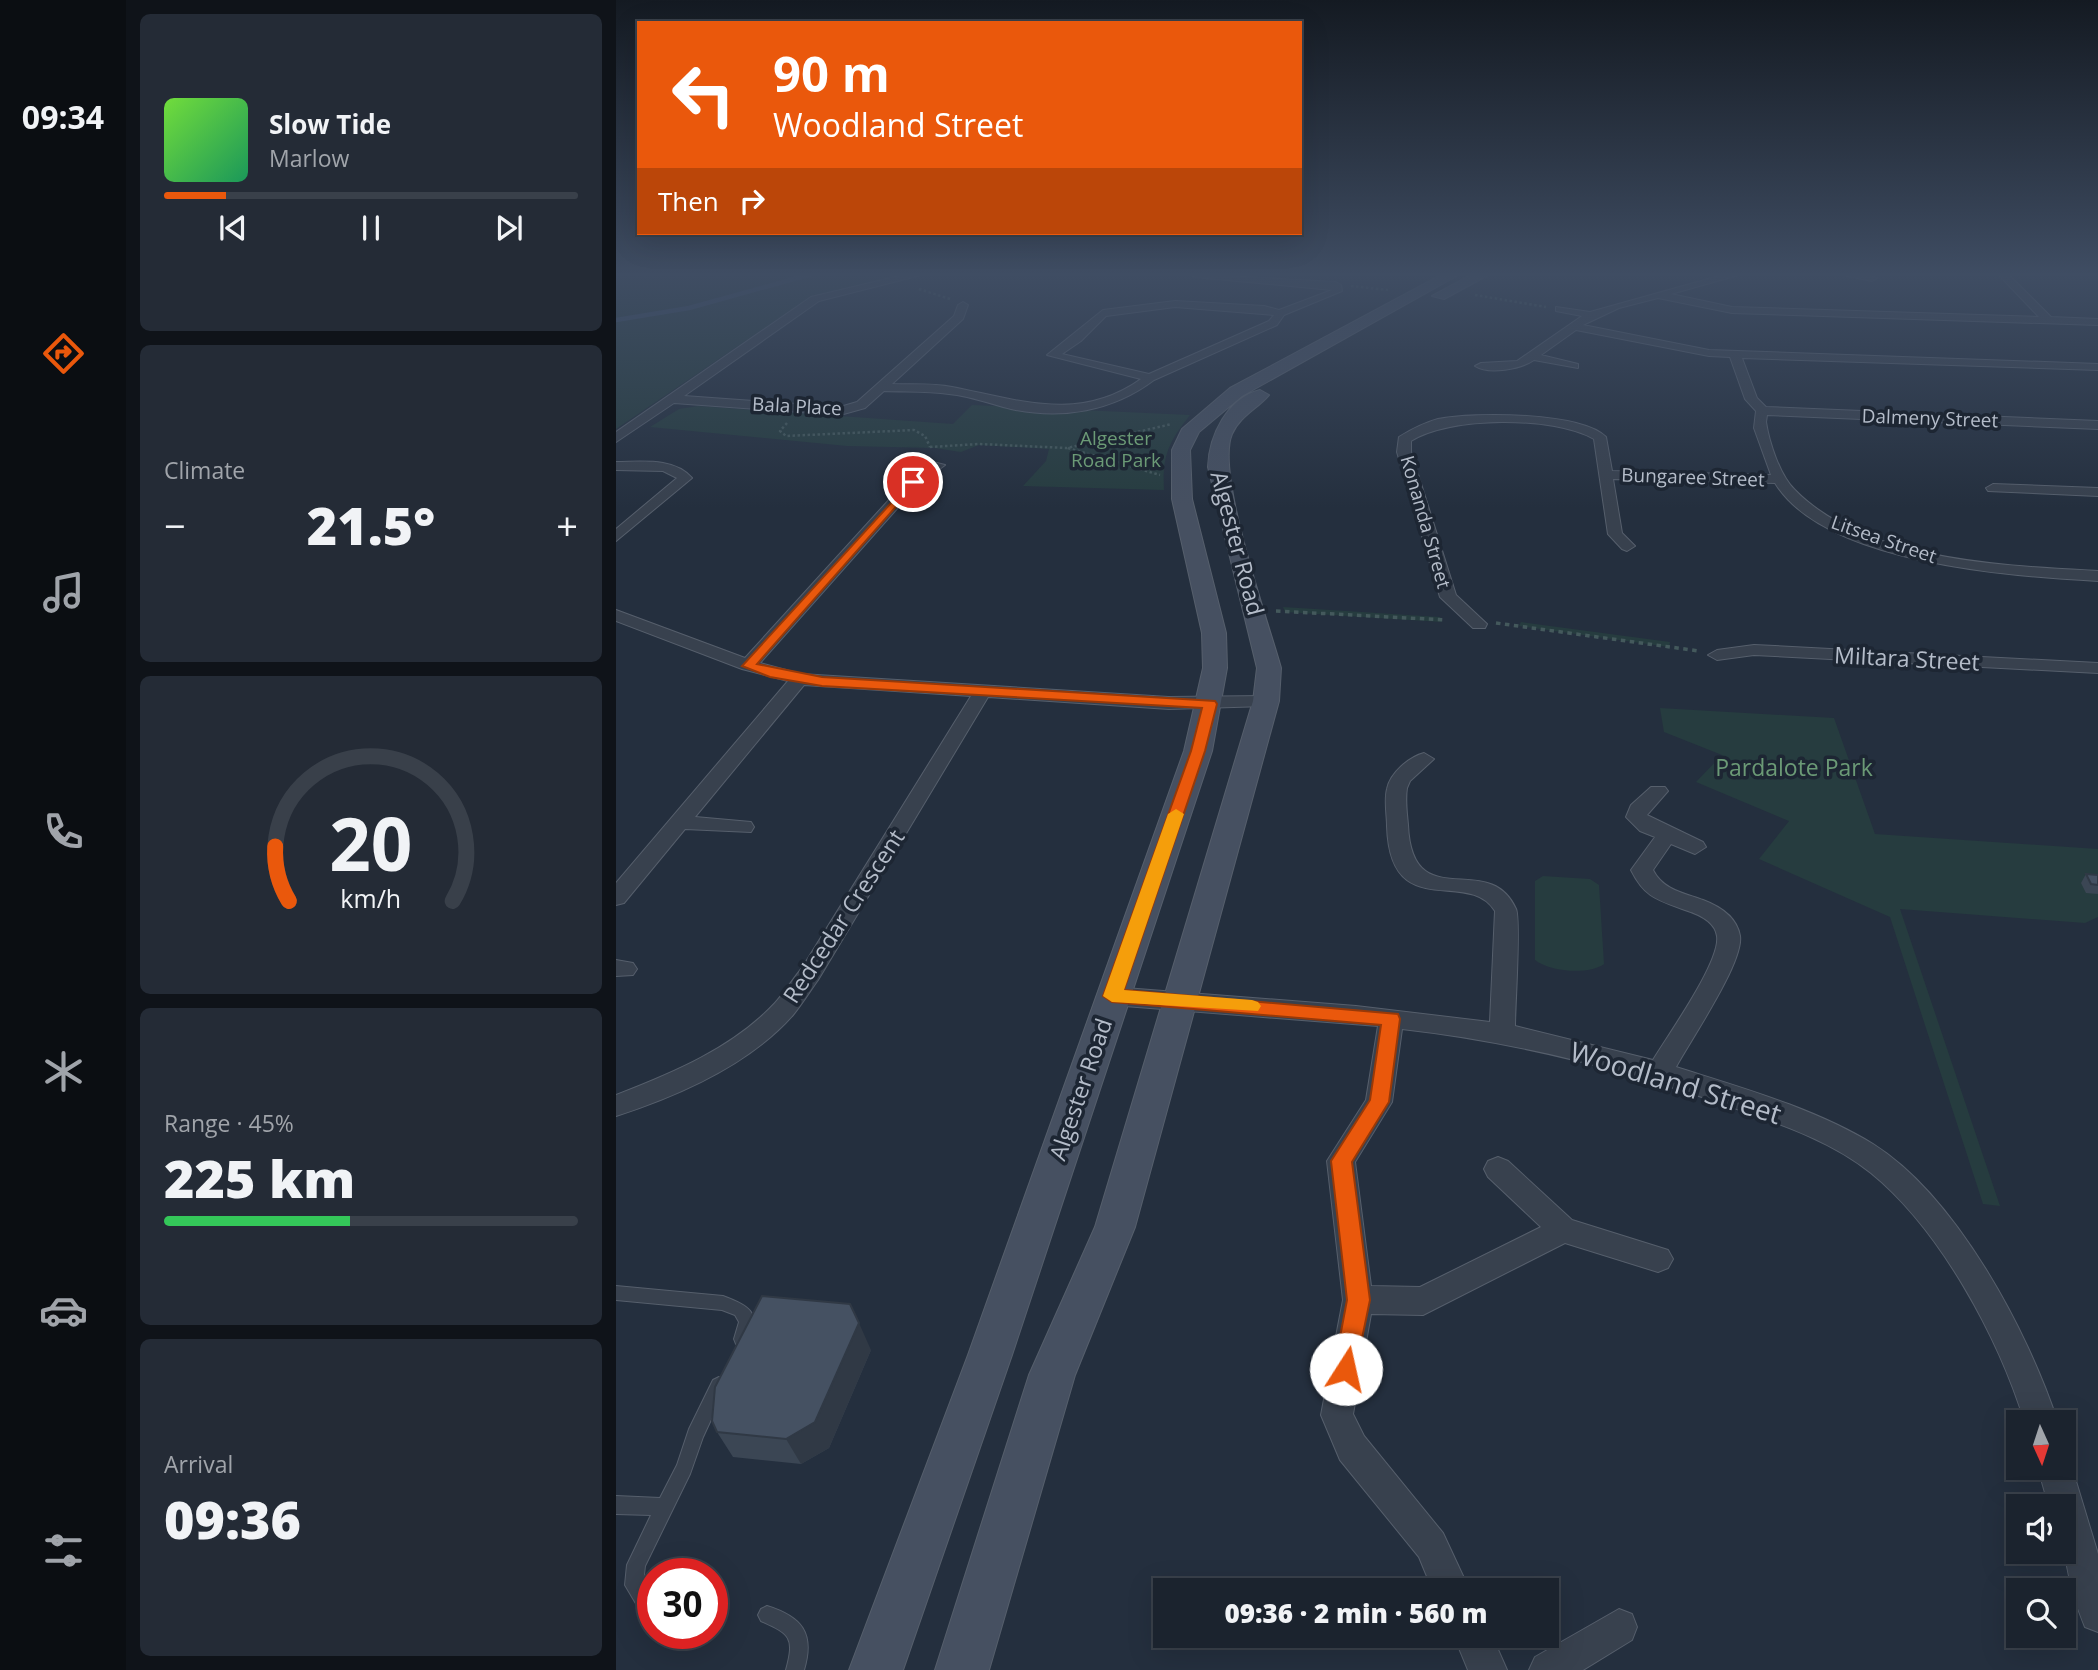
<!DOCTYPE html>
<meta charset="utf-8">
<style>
:root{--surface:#1b232e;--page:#242b36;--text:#f1f3f6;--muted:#a0a4aa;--line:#39404a;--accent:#ea580c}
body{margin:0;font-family:"Open Sans",sans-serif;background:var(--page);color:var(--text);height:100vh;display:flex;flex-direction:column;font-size:26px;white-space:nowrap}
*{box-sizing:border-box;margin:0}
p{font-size:23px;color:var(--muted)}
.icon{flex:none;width:38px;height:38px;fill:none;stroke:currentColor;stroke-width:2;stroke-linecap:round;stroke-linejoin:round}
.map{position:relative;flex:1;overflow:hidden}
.details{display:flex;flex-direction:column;gap:14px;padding:14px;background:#0f1319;width:490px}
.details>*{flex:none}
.banner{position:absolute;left:21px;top:21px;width:665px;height:214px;border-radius:0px;box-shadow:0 7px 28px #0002,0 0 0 2px var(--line);background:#ea580c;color:#fff;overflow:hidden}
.needle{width:46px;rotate:177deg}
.controls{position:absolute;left:1390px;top:1410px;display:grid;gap:14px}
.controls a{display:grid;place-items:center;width:70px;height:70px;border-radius:0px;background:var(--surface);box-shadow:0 7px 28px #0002,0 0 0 2px var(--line);font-size:35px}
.speed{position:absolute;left:21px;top:1558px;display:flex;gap:14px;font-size:35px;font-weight:700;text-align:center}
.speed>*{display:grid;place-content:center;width:91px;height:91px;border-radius:50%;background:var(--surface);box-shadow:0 7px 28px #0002,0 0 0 2px var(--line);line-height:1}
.speed .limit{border:10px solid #d22;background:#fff;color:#111}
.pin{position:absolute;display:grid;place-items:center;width:60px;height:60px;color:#fff;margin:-30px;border:4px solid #fff;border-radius:50%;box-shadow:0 2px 7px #0007}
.me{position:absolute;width:77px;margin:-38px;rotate:10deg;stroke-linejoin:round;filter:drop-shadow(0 0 5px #0008)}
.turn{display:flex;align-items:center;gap:24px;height:147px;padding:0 21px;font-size:32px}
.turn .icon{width:91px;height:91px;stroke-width:2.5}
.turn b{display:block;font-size:49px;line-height:60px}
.then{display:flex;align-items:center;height:66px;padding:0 21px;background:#0003;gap:14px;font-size:26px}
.big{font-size:52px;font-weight:800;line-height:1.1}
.details .card{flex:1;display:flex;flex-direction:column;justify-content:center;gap:10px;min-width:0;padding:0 24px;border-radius:10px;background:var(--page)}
.details .dial{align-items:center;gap:0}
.dial svg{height:182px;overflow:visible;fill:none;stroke:var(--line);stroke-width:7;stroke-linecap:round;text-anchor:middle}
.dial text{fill:var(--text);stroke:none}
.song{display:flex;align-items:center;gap:21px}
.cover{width:84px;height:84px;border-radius:10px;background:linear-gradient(135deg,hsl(100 70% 55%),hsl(150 70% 35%))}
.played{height:7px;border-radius:4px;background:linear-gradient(90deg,var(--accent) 15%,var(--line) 15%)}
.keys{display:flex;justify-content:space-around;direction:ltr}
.heat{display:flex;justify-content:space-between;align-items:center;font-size:38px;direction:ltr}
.charge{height:10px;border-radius:5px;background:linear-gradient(90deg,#34c759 45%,var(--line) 0)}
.trip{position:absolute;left:537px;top:1578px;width:406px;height:70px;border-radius:0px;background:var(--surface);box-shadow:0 7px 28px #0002,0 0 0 2px var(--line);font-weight:800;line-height:70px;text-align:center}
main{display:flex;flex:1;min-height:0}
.tabs{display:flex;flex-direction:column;width:126px;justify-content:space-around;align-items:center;background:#0b0e12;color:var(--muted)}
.tabs .icon{width:49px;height:49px}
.tabs .active{color:var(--accent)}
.tabs b{font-size:32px;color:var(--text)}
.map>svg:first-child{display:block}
.green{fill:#263c3f}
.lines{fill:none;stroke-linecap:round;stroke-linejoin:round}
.stream{stroke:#394c67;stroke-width:4.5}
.service-casing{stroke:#565f6c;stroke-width:2}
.minor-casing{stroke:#565f6c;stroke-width:2}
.secondary-casing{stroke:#565f6c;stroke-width:2}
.path-far1{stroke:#44595c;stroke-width:2.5;stroke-dasharray:2.5 2.5;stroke-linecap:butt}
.path{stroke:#44595c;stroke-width:3.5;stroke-dasharray:4.5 4.5;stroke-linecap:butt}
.service{fill:#38414e;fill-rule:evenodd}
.minor{fill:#38414e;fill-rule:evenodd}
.secondary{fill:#465061;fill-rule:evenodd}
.wall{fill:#3b4654}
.shaded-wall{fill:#303945}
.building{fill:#455162;stroke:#303945;stroke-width:2}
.route{fill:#ea580c;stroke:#983908;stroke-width:2}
.slow{fill:#f59e0b}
.labels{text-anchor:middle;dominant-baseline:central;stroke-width:7;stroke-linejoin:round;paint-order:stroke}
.far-street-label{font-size:19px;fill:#b4bcc9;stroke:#1d2633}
.far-park-label{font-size:19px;fill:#6b9a76;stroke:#1d2633}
.street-label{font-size:23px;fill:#b4bcc9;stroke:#1d2633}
.park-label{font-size:23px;fill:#6b9a76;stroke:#1d2633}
.near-street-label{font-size:28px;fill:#b4bcc9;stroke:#1d2633}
</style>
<main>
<nav class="tabs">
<b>09:34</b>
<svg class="icon active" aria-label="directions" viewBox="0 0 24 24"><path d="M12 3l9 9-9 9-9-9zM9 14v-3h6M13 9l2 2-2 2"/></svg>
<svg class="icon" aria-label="music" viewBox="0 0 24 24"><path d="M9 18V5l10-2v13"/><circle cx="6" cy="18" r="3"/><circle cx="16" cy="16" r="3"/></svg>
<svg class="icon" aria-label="phone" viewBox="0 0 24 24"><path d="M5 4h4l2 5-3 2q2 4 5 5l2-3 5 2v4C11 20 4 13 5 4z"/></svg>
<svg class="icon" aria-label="climate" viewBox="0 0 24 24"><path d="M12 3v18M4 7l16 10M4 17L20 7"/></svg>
<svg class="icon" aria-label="car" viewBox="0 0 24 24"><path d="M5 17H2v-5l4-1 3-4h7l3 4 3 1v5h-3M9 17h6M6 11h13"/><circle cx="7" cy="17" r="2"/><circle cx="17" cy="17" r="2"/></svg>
<svg class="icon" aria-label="filters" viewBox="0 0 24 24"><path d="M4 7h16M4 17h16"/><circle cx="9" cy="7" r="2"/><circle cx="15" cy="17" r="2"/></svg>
</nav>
<section class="details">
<div class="card">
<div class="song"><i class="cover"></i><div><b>Slow Tide</b><p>Marlow</p></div></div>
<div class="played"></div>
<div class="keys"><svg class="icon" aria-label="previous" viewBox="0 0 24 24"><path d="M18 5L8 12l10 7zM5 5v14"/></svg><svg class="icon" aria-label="pause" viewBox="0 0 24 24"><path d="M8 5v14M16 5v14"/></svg><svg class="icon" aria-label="next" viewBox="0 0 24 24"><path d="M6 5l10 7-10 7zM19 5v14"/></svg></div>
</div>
<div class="card"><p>Climate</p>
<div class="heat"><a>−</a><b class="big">21.5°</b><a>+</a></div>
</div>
<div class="card dial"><svg viewBox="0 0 100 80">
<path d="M14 69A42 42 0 1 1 86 69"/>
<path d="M14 69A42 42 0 0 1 8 45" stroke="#ea580c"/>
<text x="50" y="56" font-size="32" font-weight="700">20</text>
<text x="50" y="72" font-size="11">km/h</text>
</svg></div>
<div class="card"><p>Range · 45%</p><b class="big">225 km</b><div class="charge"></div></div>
<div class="card"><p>Arrival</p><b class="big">09:36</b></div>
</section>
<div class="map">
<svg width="1482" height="1670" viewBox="0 0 1482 1670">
<rect width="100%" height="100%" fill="#242f3e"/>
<!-- green -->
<path class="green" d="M0 274H277L280 279 215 291 191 299 0 429Z
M356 405 574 415C553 442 546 455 548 490L407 486 430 461 433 449 363 445 345 452 318 448 231 446 34 427 63 409 82 406 337 424Z
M667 607 824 617 826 622 669 612Z
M905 622 1054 642 1053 647 903 626Z
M1044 708 1218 718 1259 834 1482 849V917L1469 923 1284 909 1384 1206 1367 1204 1274 917 1143 859 1173 821 1080 782 1106 755 1048 732Z
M927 876 974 879 983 885 988 964C973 975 934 972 919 960V881Z"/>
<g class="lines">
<!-- stream -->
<path class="stream" d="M0 320 73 308 196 274"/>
<defs>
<path id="service" d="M0 1286 107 1296C136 1307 145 1313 132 1344L126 1346 120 1344 118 1339 123 1322 119 1315 106 1310 0 1300Z
M103 1377 109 1380 111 1385 87 1437 74 1474 29 1566 27 1583 37 1602 34 1607 28 1610 22 1607 9 1585 11 1565 35 1515 0 1514V1496L44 1498 61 1465 73 1429 97 1380Z
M151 1606C186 1617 199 1633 188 1670H170C179 1637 174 1634 145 1621L142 1615 145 1609Z"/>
<path id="minor" d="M292 274H309L203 301 68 396 224 407 241 402 338 316 342 305 347 302 352 305 347 319 276 384C295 385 316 383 336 387 403 400 463 423 525 379L431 355 487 310 559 301 648 306 663 310 716 290 579 277 574 274 720 282 725 285 726 291 668 315 661 325 538 380C497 411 446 420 395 409 375 404 354 396 333 394 311 391 289 392 268 391L249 408 224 415 58 403 0 442V432L195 297ZM559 307 658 315 653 321 533 374 446 354 465 341 490 316Z
M1110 274H1126L1055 294 1116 307 1423 317 1382 274H1392L1435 317 1482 319V325L1116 313 1042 298 1003 308 967 325 1093 350 1482 364V370L1126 358 1141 398 1150 407 1482 421V429L1151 415 1150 422C1153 442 1164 476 1179 490 1248 561 1389 566 1482 571V581C1395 576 1209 564 1159 483L997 479 1006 533 1019 546 1011 551 1006 549 992 534 978 439C939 416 833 416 795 441V452L840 595 871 624 869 628H857L824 597 781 452 783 437C796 429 808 423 822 419 858 412 965 412 990 437L996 471 1155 475 1138 428 1140 411 1129 399 1114 357 1093 356 960 330 925 355 962 364V368L918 360C905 369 873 375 859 366L865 363 901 361 966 316 940 311V307L974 312Z
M1222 274H1247L1261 278 1256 281Z
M0 462C25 462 58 457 76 478L0 541V529L61 478 47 471 0 470Z
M317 462 329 465 302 485 144 663 185 674 553 697 650 696 659 701 650 706 553 709 372 697 202 980C194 991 186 1004 177 1015 133 1065 62 1096 0 1116V1095C57 1073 117 1048 159 1003 169 992 177 979 186 968L355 696 188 685 79 817 135 822 138 827 135 832 69 829 8 903 0 905V883L172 681 126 669 0 621V610L129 658 292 479Z
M1377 484 1482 488V496L1372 491 1370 488Z
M1138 645 1482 663V673L1138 655 1101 660 1092 655 1101 650Z
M808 753 818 759 794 781 791 788C789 800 791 813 792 825 796 918 873 848 900 909 905 920 899 1007 899 1026L1037 1060C1052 1035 1105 961 1101 936 1099 921 1082 914 1069 910 1042 900 1029 898 1015 870L1039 837 1024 831 1010 817 1015 805 1035 787H1049L1052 791 1031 815 1087 842 1090 847 1079 854 1055 844 1037 870C1047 890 1068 893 1087 900 1103 906 1121 917 1124 936 1128 962 1074 1041 1060 1067 1126 1088 1198 1108 1257 1144 1340 1196 1412 1331 1442 1423H1409C1383 1338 1324 1229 1255 1173 1217 1142 1167 1125 1121 1109 1011 1070 902 1042 786 1029L776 1102 739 1162 755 1286 804 1287 925 1227 872 1177 868 1169 872 1161 882 1157 892 1161 956 1220 1052 1250 1057 1259 1052 1268 1042 1272 949 1243 807 1315 755 1314 737 1414 748 1436 827 1533 854 1591H817L803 1557 724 1460 705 1415 727 1300 711 1161 750 1100 762 1026 496 1005 487 1002 484 996 487 990 496 987 740 1006 874 1022 879 911C852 867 774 925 771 826 771 814 768 801 771 789 774 773 793 757 808 753Z
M0 960 17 963 21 969 17 975 0 976Z
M1447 1455 1456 1468 1482 1554V1632L1469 1627C1451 1583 1447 1552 1447 1507H1433L1422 1468H1447Z
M1003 1609 1016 1614 1021 1627 1016 1640 967 1670H913L919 1657Z
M838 1636H876L891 1670H852Z"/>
<path id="secondary" d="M827 274H844L626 396 583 432 574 450 576 499 610 633 611 668 596 751 396 1355 287 1670H233L352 1355 568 751 587 668 586 633 556 499V450L566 429 614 388Z
M857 274H874L828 299 816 296Z
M644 390 653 395C641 409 624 416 616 434 599 473 652 621 665 668L663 701 519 1227 459 1375 373 1670H319L413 1375 479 1227 637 701 641 668 592 467C593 436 611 398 644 390Z"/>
</defs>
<!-- service casing -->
<use href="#service" class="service-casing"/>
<!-- minor casing -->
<use href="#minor" class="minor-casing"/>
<!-- secondary casing -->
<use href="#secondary" class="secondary-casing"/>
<!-- path-far1 -->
<path class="path-far1" d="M735 286 772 290
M303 289 334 299
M859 295 930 307
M171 423 164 431 170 436 298 430 309 436 314 447
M314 447 363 444 451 448 556 424
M452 448 544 475"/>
<!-- path -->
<path class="path" d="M660 611 830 620
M880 623 1083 651"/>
<!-- service -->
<use href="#service" class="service"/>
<!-- minor -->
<use href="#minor" class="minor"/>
<!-- secondary -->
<use href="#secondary" class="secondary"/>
</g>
<!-- wall -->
<path class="wall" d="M1470 874 1482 875V894L1470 893 1465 883Z
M255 1350 213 1448 185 1464 117 1457 101 1432Z"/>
<!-- shaded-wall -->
<path class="shaded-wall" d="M243 1323 255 1350 213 1448 185 1464 170 1439Z"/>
<!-- building -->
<path class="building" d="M1470 874 1482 875V885L1475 884Z
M146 1296 234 1304 243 1323 199 1422 170 1439 101 1432 96 1421 99 1387Z"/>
<!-- sky -->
<linearGradient id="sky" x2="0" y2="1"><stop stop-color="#141a22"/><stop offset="0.54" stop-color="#3f4d63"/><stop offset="1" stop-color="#3f4d63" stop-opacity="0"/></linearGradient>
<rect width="1482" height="508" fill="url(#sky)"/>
<!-- route -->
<path class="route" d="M297 479 302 482 300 484 141 664 206 677 599 701 601 704 589 751 508 990 782 1014 784 1019 773 1102 736 1162 754 1300 738 1377 730 1380 721 1377 718 1369 731 1300 715 1161 754 1100 765 1025 496 1002 487 996 575 751 586 708 206 686 154 677 126 666Z"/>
<!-- slow -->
<path class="slow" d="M560 809 568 814 508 990 636 1000 642 1002 645 1006 642 1011 496 1002 487 996 552 814Z"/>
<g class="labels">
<!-- far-street labels -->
<g class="far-street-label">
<text transform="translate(181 406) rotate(3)">Bala Place</text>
<text transform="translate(1314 418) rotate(2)">Dalmeny Street</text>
<text transform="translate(1077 477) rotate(2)">Bungaree Street</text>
<text transform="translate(810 522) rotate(74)">Konanda Street</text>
<text transform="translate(1268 539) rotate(19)">Litsea Street</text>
</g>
<!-- far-park labels -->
<g class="far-park-label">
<text x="500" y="438">Algester<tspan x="500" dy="22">Road Park</tspan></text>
</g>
<!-- street labels -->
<g class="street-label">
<text transform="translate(622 543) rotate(75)">Algester Road</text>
<text transform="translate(1291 658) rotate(3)">Miltara Street</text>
<text transform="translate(227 916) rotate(-57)">Redcedar Crescent</text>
<text transform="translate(464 1089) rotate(-71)">Algester Road</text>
</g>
<!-- park labels -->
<g class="park-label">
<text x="1178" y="767">Pardalote Park</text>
</g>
<!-- near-street labels -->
<g class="near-street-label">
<text transform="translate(1060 1082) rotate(17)">Woodland Street</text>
</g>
</g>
</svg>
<div class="controls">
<a><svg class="needle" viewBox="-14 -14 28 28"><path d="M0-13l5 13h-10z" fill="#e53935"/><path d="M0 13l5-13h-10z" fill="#a0a4aa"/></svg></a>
<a><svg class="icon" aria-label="sound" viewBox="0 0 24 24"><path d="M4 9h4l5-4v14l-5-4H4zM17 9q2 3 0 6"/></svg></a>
<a><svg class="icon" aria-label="search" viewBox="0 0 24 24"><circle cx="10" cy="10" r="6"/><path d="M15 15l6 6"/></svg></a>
</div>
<div class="speed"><div class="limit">30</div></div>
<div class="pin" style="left:297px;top:482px;background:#d93025"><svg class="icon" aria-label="arrive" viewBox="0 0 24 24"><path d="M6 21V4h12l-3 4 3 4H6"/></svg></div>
<svg class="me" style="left:730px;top:1369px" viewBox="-20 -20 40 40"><circle r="19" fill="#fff"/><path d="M0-13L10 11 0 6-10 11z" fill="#ea580c"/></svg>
<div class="trip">09:36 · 2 min · 560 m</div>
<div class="banner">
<div class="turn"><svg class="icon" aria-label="left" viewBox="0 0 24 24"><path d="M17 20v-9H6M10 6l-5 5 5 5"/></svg><div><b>90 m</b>Woodland Street</div></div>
<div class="then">Then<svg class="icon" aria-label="right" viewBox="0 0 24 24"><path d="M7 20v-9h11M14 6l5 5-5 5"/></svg></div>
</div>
</div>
</main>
